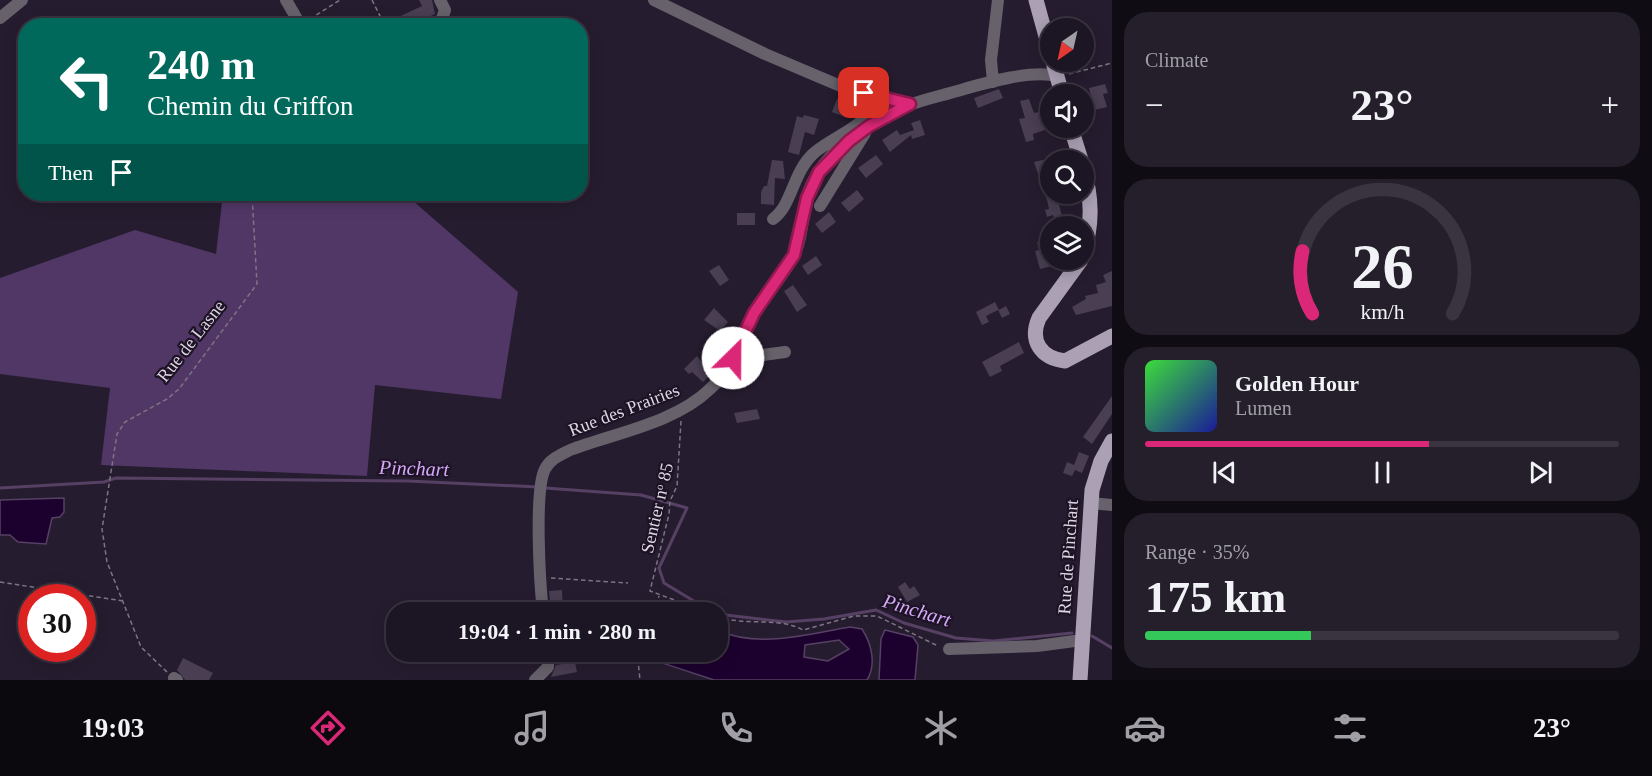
<!DOCTYPE html>
<meta charset="utf-8">
<style>
:root{--surface:#1c1523;--page:#251e2b;--text:#f1f3f6;--muted:#a09fa6;--line:#3a3441;--accent:#db2777}
body{margin:0;font-family:Georgia,serif;background:var(--page);color:var(--text);height:100vh;display:flex;flex-direction:column;font-size:22px;white-space:nowrap}
*{box-sizing:border-box;margin:0}
p{font-size:20px;color:var(--muted)}
.icon{flex:none;width:33px;height:33px;fill:none;stroke:currentColor;stroke-width:2;stroke-linecap:round;stroke-linejoin:round}
.map{position:relative;flex:1;overflow:hidden}
.panel{display:flex;flex-direction:column;gap:12px;padding:12px;background:#0f0c13;width:540px}
.panel>*{flex:none}
.hud{position:absolute;left:18px;top:18px;width:570px;height:183px;border-radius:24px;box-shadow:0 3px 15px #0003,0 0 0 2px var(--line);background:#00695c;color:#fff;overflow:hidden}
.needle{width:39px;rotate:214deg}
.fabs{position:absolute;left:1040px;top:18px;display:grid;gap:12px}
.fabs a{display:grid;place-items:center;width:54px;height:54px;border-radius:50%;background:var(--surface);box-shadow:0 3px 15px #0003,0 0 0 2px var(--line);font-size:30px}
.speed{position:absolute;left:18px;top:584px;display:flex;gap:12px;font-size:30px;font-weight:700;text-align:center}
.speed>*{display:grid;place-content:center;width:78px;height:78px;border-radius:50%;background:var(--surface);box-shadow:0 3px 15px #0003,0 0 0 2px var(--line);line-height:1}
.speed .limit{border:9px solid #d22;background:#fff;color:#111}
.pin{position:absolute;display:grid;place-items:center;width:51px;height:51px;color:#fff;margin:-26px;border-radius:12px;box-shadow:0 3px 9px #0006}
.me{position:absolute;width:66px;margin:-33px;rotate:23deg;stroke-linejoin:round;filter:drop-shadow(0 0 4px #0008)}
.turn{display:flex;align-items:center;gap:21px;height:126px;padding:0 30px;font-size:27px}
.turn .icon{width:78px;height:78px;stroke-width:2.5}
.turn b{display:block;font-size:42px;line-height:51px}
.then{display:flex;align-items:center;height:57px;padding:0 30px;background:#0003;gap:12px;font-size:22px}
.big{font-size:45px;font-weight:700;line-height:1.1}
.panel .tile{flex:1;display:flex;flex-direction:column;justify-content:center;gap:9px;min-width:0;padding:0 21px;border-radius:24px;background:var(--page)}
.panel .dial{align-items:center;gap:0}
.dial svg{height:156px;overflow:visible;fill:none;stroke:var(--line);stroke-width:7;stroke-linecap:round;text-anchor:middle}
.dial text{fill:var(--text);stroke:none}
.song{display:flex;align-items:center;gap:18px}
.cover{width:72px;height:72px;border-radius:9px;background:linear-gradient(135deg,hsl(120 70% 55%),hsl(240 70% 35%))}
.played{height:6px;border-radius:3px;background:linear-gradient(90deg,var(--accent) 60%,var(--line) 60%)}
.keys{display:flex;justify-content:space-around;direction:ltr}
.heat{display:flex;justify-content:space-between;align-items:center;font-size:33px;direction:ltr}
.charge{height:9px;border-radius:4px;background:linear-gradient(90deg,#34c759 35%,var(--line) 0)}
.trip{position:absolute;left:386px;top:602px;width:342px;height:60px;border-radius:24px;background:var(--surface);box-shadow:0 3px 15px #0003,0 0 0 2px var(--line);font-weight:700;line-height:60px;text-align:center}
.menu{display:flex;height:96px;justify-content:space-around;align-items:center;background:#0b080e;color:var(--muted)}
.menu .icon{width:42px;height:42px}
.menu .active{color:var(--accent)}
.menu b{font-size:27px;color:var(--text)}
main{display:flex;flex:1;min-height:0}
.map>svg:first-child{display:block}
.green{fill:#513766}
.water{fill:#1c002e;stroke:#564064;stroke-width:1.5;fill-rule:evenodd}
.lines{fill:none;stroke-linecap:round;stroke-linejoin:round}
.stream{stroke:#564064;stroke-width:3}
.building{fill:#493e52}
.path{stroke:#7d7484;stroke-width:1.5;stroke-dasharray:4.5 3;stroke-linecap:butt}
.minor{stroke:#66616a;stroke-width:12}
.major{stroke:#aba0b4;stroke-width:15}
.route-casing{stroke:#8e194d;stroke-width:15}
.route{stroke:#db2777;stroke-width:10}
.labels{text-anchor:middle;dominant-baseline:central;stroke-width:4.5;stroke-linejoin:round;paint-order:stroke}
.street-label{font-size:18px;fill:#ddd6e3;stroke:#1d1325}
.water-label{font-size:20px;font-style:italic;fill:#d5aafa;stroke:#1d1325}
</style>
<main>
<div class="map">
<svg width="1112" height="680" viewBox="0 0 1112 680">
<rect width="100%" height="100%" fill="#261c2f"/>
<!-- green -->
<path class="green" d="M223 194H405L518 292 501 399 375 385 367 476 101 465 110 388 0 374V278L135 230 216 254Z"/>
<!-- water -->
<path class="water" d="M64 498V512L60 517 52 518 46 544 18 542 10 535H0V500Z
M850 627 862 629C871 643 877 664 867 680H714L653 660 648 651H717V630C759 649 808 634 850 627ZM839 640 849 649 828 661 804 657 805 645Z
M885 630 913 637 918 645 915 680H879L881 639Z"/>
<g class="lines">
<!-- stream -->
<path class="stream" d="M0 488 104 482 116 478 408 481 538 487
M545 488 641 495 687 508 659 568 664 583 712 612
M717 614 786 622 824 619 876 610 904 623 956 638 993 641 1072 633
M1092 636 1112 648"/>
</g>
<!-- building -->
<path class="building" d="M419 0H432L435 14 409 26H379L422 6Z
M1105 84 1108 93 1103 94 1107 107 1094 110 1089 88Z
M999 89 1003 98 978 108 974 98Z
M837 99 850 104 845 117 832 112Z
M1029 99 1034 113 1039 112 1045 130 1033 134 1034 140 1026 142 1019 119 1025 118 1020 101Z
M804 115 819 119 814 135 805 132 799 155 788 152 797 116 803 118Z
M920 120 925 135 912 139 911 135 890 152 882 140 897 130 900 135 914 130 911 123Z
M876 155 883 164 866 178 858 168Z
M1047 159 1050 171V199L1057 197 1063 220 1055 222 1053 215 1047 217 1045 210 1049 209 1047 200 1034 162Z
M772 160 783 161 785 179 775 178 774 205 761 204V192L764 186H767Z
M857 190 864 199 849 212 841 203Z
M829 212 836 222 822 233 815 224Z
M737 213H755V225H737Z
M1045 240 1052 266 1040 269 1035 251 1039 250 1037 242Z
M816 256 822 265 808 275 802 266Z
M719 265 729 280 720 286 709 271Z
M1112 271V306L1076 315 1072 307 1086 299 1085 296 1098 293 1096 285 1106 282 1103 275Z
M793 285 807 305 797 312 784 291Z
M995 302 999 310 1006 306 1010 314 1002 318 998 310 986 316 989 322 982 325 976 312Z
M714 308 728 322 720 331 704 320Z
M1019 342 1024 353 1000 366 1002 371 990 377 982 362Z
M697 356 711 374 703 382 692 372 689 374 684 369Z
M1112 396V414L1092 444 1083 437Z
M757 409 760 419 737 423 734 413Z
M1079 452 1089 456 1082 473 1075 470 1072 476 1063 473 1067 462 1074 465Z
M905 582 910 589 914 586 920 595 907 602 898 587Z
M562 590 563 612H555V601H550L549 591Z
M183 658 213 673 209 680H185L177 670Z
M575 662 577 672 551 677 556 665Z"/>
<g class="lines">
<!-- path -->
<path class="path" d="M372 0 382 20
M310 19 340 0
M1069 74 1112 63
M681 421 677 486 670 501 669 514 650 591 707 612
M551 578 628 583
M0 582 123 601
M654 612 659 596
M717 616C744 627 778 616 803 630L854 616H877L938 646
M637 651 640 680
M167 672 141 647 107 562 102 529 117 434 125 422 167 399 179 389 257 284 252 194"/>
<!-- minor -->
<path class="minor" d="M286 0 301 26
M654 0 765 54 850 90 910 104
M0 18 22 0
M433 26 442 19 445 10 440 0
M993 82 991 60 998 0
M820 206 865 133
M773 219C793 204 792 173 814 153 835 135 871 125 878 97
M733 359 785 352
M1090 503 1112 505
M543 612C540 586 534 490 545 469 550 459 560 455 570 450 615 433 675 423 710 389 731 370 738 344 751 319 763 295 785 277 796 251 804 232 802 210 809 190 824 151 870 120 907 106 921 100 936 97 950 93 979 85 1028 69 1057 76
M949 649 1037 646 1082 640
M174 678 177 680
M535 680 548 667V651"/>
<!-- major -->
<path class="major" d="M1036 0 1050 51
M1053 62 1062 94
M1071 128 1081 160
M1083 167C1092 197 1093 224 1083 254
M1081 260 1039 318C1029 341 1041 358 1065 361L1112 336
M1080 680 1092 490 1101 461 1112 441"/>
</g>
<g class="lines">
<defs>
<path id="route" d="M733 358 754 313 794 255 807 198 819 172 849 141 869 126 910 104 864 93"/>
</defs>
<!-- route casing -->
<use href="#route" class="route-casing"/>
<!-- route -->
<use href="#route" class="route"/>
</g>
<g class="labels">
<!-- street labels -->
<g class="street-label">
<text transform="translate(191 341) rotate(-52)">Rue de Lasne</text>
<text transform="translate(624 410) rotate(-21)">Rue des Prairies</text>
<text transform="translate(657 508) rotate(-77)">Sentier nᵒ 85</text>
<text transform="translate(1068 557) rotate(-86)">Rue de Pinchart</text>
</g>
<!-- water labels -->
<g class="water-label">
<text transform="translate(414 468) rotate(2)">Pinchart</text>
<text transform="translate(917 610) rotate(17)">Pinchart</text>
</g>
</g>
</svg>
<div class="fabs">
<a><svg class="needle" viewBox="-14 -14 28 28"><path d="M0-13l5 13h-10z" fill="#e53935"/><path d="M0 13l5-13h-10z" fill="#a09fa6"/></svg></a>
<a><svg class="icon" aria-label="sound" viewBox="0 0 24 24"><path d="M4 9h4l5-4v14l-5-4H4zM17 9q2 3 0 6"/></svg></a>
<a><svg class="icon" aria-label="search" viewBox="0 0 24 24"><circle cx="10" cy="10" r="6"/><path d="M15 15l6 6"/></svg></a>
<a><svg class="icon" aria-label="layers" viewBox="0 0 24 24"><path d="M12 4l9 5-9 5-9-5zM3 14l9 5 9-5"/></svg></a>
</div>
<div class="speed"><div class="limit">30</div></div>
<div class="pin" style="left:864px;top:93px;background:#d93025"><svg class="icon" aria-label="arrive" viewBox="0 0 24 24"><path d="M6 21V4h12l-3 4 3 4H6"/></svg></div>
<svg class="me" style="left:733px;top:358px" viewBox="-20 -20 40 40"><circle r="19" fill="#fff"/><path d="M0-13L10 11 0 6-10 11z" fill="#db2777"/></svg>
<div class="trip">19:04 · 1 min · 280 m</div>
<div class="hud">
<div class="turn"><svg class="icon" aria-label="left" viewBox="0 0 24 24"><path d="M17 20v-9H6M10 6l-5 5 5 5"/></svg><div><b>240 m</b>Chemin du Griffon</div></div>
<div class="then">Then<svg class="icon" aria-label="arrive" viewBox="0 0 24 24"><path d="M6 21V4h12l-3 4 3 4H6"/></svg></div>
</div>
</div>
<section class="panel">
<div class="tile"><p>Climate</p>
<div class="heat"><a>−</a><b class="big">23°</b><a>+</a></div>
</div>
<div class="tile dial"><svg viewBox="0 0 100 80">
<path d="M14 69A42 42 0 1 1 86 69"/>
<path d="M14 69A42 42 0 0 1 9 37" stroke="#db2777"/>
<text x="50" y="56" font-size="32" font-weight="700">26</text>
<text x="50" y="72" font-size="11">km/h</text>
</svg></div>
<div class="tile">
<div class="song"><i class="cover"></i><div><b>Golden Hour</b><p>Lumen</p></div></div>
<div class="played"></div>
<div class="keys"><svg class="icon" aria-label="previous" viewBox="0 0 24 24"><path d="M18 5L8 12l10 7zM5 5v14"/></svg><svg class="icon" aria-label="pause" viewBox="0 0 24 24"><path d="M8 5v14M16 5v14"/></svg><svg class="icon" aria-label="next" viewBox="0 0 24 24"><path d="M6 5l10 7-10 7zM19 5v14"/></svg></div>
</div>
<div class="tile"><p>Range · 35%</p><b class="big">175 km</b><div class="charge"></div></div>
</section>
</main>
<nav class="menu">
<b>19:03</b>
<svg class="icon active" aria-label="directions" viewBox="0 0 24 24"><path d="M12 3l9 9-9 9-9-9zM9 14v-3h6M13 9l2 2-2 2"/></svg>
<svg class="icon" aria-label="music" viewBox="0 0 24 24"><path d="M9 18V5l10-2v13"/><circle cx="6" cy="18" r="3"/><circle cx="16" cy="16" r="3"/></svg>
<svg class="icon" aria-label="phone" viewBox="0 0 24 24"><path d="M5 4h4l2 5-3 2q2 4 5 5l2-3 5 2v4C11 20 4 13 5 4z"/></svg>
<svg class="icon" aria-label="climate" viewBox="0 0 24 24"><path d="M12 3v18M4 7l16 10M4 17L20 7"/></svg>
<svg class="icon" aria-label="car" viewBox="0 0 24 24"><path d="M5 17H2v-5l4-1 3-4h7l3 4 3 1v5h-3M9 17h6M6 11h13"/><circle cx="7" cy="17" r="2"/><circle cx="17" cy="17" r="2"/></svg>
<svg class="icon" aria-label="filters" viewBox="0 0 24 24"><path d="M4 7h16M4 17h16"/><circle cx="9" cy="7" r="2"/><circle cx="15" cy="17" r="2"/></svg>
<b>23°</b>
</nav>
